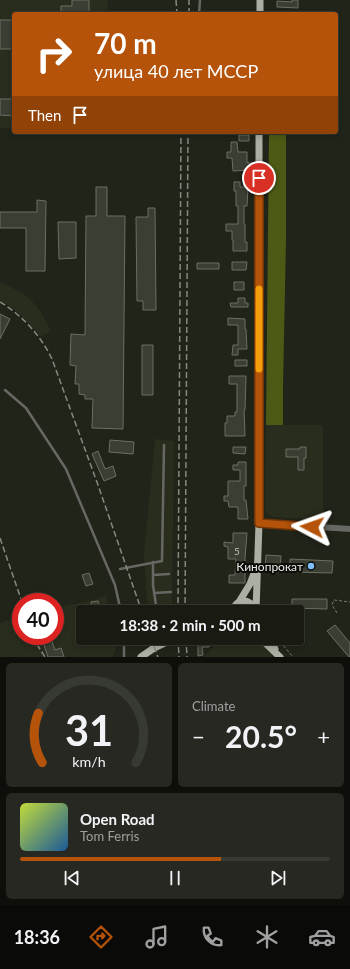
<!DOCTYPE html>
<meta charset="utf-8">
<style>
:root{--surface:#191b13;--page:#262821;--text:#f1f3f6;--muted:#9fa1a0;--line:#373933;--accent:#b45309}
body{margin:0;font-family:Lato,sans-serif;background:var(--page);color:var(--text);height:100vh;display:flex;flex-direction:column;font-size:15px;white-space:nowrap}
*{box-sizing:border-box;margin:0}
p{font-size:13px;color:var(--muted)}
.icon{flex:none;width:22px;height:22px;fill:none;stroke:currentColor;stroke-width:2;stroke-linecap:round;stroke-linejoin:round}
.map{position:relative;height:657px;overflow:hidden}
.sheet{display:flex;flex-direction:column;gap:6px;padding:6px;background:#0e0f0a;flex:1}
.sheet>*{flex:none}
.hud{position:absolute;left:12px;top:12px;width:326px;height:122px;border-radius:4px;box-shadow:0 2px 6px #0003,0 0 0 1px var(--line);background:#b45309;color:#fff;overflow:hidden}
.speed{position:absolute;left:12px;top:593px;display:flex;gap:8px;font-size:20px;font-weight:700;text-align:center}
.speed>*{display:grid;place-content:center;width:52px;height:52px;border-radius:50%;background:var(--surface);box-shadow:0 2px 6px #0003,0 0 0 1px var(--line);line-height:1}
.speed .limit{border:6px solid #d22;background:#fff;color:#111}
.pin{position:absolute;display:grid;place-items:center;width:34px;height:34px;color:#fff;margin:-17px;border:2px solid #fff;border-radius:50%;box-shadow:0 1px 4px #0007}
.me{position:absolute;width:44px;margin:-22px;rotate:274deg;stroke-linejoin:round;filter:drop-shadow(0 0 3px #0008)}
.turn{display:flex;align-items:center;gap:14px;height:84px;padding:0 16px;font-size:18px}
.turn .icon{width:52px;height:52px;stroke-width:2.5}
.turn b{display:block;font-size:28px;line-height:34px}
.then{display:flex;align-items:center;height:38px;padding:0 16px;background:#0003;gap:8px;font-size:15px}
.big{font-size:30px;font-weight:700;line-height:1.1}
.sheet .widget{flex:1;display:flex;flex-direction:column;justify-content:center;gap:6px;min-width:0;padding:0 14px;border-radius:6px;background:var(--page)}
.sheet .dial{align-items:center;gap:0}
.dial svg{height:104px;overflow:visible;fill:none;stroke:var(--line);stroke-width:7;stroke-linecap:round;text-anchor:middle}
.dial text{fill:var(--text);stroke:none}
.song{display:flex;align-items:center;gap:12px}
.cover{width:48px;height:48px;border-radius:6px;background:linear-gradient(135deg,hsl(70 70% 55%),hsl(210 70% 35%))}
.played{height:4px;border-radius:2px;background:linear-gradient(90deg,var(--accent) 65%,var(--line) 65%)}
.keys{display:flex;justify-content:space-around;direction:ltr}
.heat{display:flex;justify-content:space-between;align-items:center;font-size:22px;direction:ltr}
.sheet .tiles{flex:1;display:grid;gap:6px;grid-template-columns:1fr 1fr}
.widget:last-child{grid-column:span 2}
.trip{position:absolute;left:76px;top:605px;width:228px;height:40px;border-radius:4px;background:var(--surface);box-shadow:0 2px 6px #0003,0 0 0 1px var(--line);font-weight:700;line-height:40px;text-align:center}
.menu{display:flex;height:64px;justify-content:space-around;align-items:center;background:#0a0b08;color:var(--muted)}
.menu .icon{width:28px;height:28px}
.menu .current{color:var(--accent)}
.menu b{font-size:18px;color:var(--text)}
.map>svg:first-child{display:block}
.built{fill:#292d1d}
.forest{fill:#4d5a15}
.building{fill:#3b3e33;stroke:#6c6f63}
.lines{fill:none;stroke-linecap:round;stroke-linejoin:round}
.path{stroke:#7a7d74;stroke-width:1;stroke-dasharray:3 2;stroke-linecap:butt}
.service{stroke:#676863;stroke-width:2.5}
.tertiary{stroke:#676863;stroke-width:6}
.primary{stroke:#acb0a4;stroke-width:7}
.rail{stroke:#878980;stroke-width:1.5;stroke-dasharray:6 3;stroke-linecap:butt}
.route-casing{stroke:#753606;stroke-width:10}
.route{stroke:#b45309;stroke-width:7}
.slow{stroke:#f59e0b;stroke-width:7}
.poi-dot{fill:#7fbdfa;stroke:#0b0c08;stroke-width:1.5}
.labels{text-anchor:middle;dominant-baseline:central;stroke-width:4;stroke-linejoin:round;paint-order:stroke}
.number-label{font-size:10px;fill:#bfc1b9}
.poi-label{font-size:12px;fill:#ebede6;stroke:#0b0c08;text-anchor:end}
</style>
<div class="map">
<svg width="350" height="657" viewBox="0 0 350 657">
<rect width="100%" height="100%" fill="#212419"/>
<!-- built -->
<path class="built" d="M0 0H108L107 14H14V128H0Z
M0 282 23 293 32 301 41 312 51 331 40 337 21 315 9 306 0 300Z
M266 425H323V520L273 517 265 512Z
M155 439 174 441 172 612H148L144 554Z
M106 596 110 612H83V638H117L118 642 113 657H0V623L21 616V636H55V608L89 601Z
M222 638H254L265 646 275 657H204Z"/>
<!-- forest -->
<path class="forest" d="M269 132H286V239L283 387V425H266Z"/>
<!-- building -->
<path class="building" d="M72 0H89V14H61V6H72Z
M292 0H298V8L277 7V1L292 2Z
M0 20H14V49H0Z
M0 99H14V116L0 115Z
M239 135H249V141H239Z
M231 142H237L238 152H247V163L249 162V170L233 171 232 158H227V152H231Z
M234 182H240V187H248L247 206H244V224H245V242H247V251H233V240H232V231H226V224H238V206H236V191H234Z
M96 187H107V216H125L123 429 92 428 93 399H85V395L79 394V384H75L76 366 70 365 71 334 85 335 86 216H96Z
M37 200 46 201 45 271H26V228H0V212H37Z
M148 208H155L156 310H143V301H137L136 217H148Z
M58 222H76V258L59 259Z
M232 262H247L246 270H232Z
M197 263H219V269H197Z
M234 282H244V290H234Z
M238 298H245V303H248V307H231L230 303H238Z
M0 314 10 319 0 339Z
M228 318 245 319V329H246L247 349H238V355H232L233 345H238V325H228Z
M142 345H153V395H142Z
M235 360H247V366H235Z
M229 376H246L245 410H244L245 436H225V423H227V416H235V412H237V384H229Z
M110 440 134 442 133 454 109 452Z
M233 447H246L245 454 233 453Z
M300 447H306V458H304V470H298V457H286V449H300Z
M98 451 105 469 113 466 116 476 104 481 92 454Z
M238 462H246V486H244V500H246L248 519H238V507H229L228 501H224V496H228V481H240V470H233V465H238Z
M233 533H247L245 558V583H229V575H235L236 559H228V547L224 546V542L233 543Z
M266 555 281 556 280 572 265 571Z
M290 559 333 561 332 573 290 572Z
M89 573 93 584 86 586 82 575Z
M292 599H327V609L292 608Z
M98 601 100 608 109 606 110 611 90 612 89 610 93 609 91 602Z
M335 625 350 643V657H349L327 631Z
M41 636H50L55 650 61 648 64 657H48Z
M198 638H209V647H202L203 655 198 656Z"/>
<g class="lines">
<!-- path -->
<path class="path" d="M266 605 267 612
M337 613 332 605 334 600 350 602
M277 638 293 657"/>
<!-- service -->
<path class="service" d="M199 14 200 0
M5 390 26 408 66 469 115 585 121 612
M153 562V585L157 612
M120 569 162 561 164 445
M153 575 169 574
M154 593 171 592
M157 611 170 609
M124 657V638"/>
<!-- tertiary -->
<path class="tertiary" d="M259 523 350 529"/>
<!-- primary -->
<path class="primary" d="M260 14V0
M239 602 250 584 255 571
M256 611 259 523V132
M233 612C235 598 250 597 255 610
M260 638 280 657
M269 638 275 649
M141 657 154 648 175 638"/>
<!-- rail -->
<path class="rail" d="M176 0 177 14
M189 14V0
M0 302C22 315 41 336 52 359L98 485 142 612
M0 538 22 602
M178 612 181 132
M185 612 188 132
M33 636 38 646 45 657
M151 638 158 657
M178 638 179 657
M186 638 187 657"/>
</g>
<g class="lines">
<defs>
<path id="route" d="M259 178V523L312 527"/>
</defs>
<!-- route casing -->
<use href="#route" class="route-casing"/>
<!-- route -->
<use href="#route" class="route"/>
<!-- slow -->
<path class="slow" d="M259 369V289"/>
</g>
<!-- markers -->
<circle class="poi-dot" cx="311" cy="566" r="4"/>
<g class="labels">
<!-- number labels -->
<g class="number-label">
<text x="237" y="551">5</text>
</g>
<!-- poi labels -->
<g class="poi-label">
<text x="303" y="566">Кинопрокат</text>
</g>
</g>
</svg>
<div class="speed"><div class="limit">40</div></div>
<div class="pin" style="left:259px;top:178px;background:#d93025"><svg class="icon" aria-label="arrive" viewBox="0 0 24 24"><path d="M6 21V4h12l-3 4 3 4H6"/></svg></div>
<svg class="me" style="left:312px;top:527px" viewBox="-20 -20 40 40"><path d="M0-17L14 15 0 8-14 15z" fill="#b45309" stroke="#fff" stroke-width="4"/></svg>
<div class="trip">18:38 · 2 min · 500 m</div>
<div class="hud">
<div class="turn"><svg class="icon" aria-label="right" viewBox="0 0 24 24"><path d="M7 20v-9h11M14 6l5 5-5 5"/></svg><div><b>70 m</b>улица 40 лет МССР</div></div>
<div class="then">Then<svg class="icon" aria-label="arrive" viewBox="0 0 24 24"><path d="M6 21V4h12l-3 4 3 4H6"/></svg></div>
</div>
</div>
<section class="sheet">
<div class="tiles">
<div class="widget dial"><svg viewBox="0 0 100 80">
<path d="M14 69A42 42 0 1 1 86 69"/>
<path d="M14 69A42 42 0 0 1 11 31" stroke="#b45309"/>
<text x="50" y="56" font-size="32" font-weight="700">31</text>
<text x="50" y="72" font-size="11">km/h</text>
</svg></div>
<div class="widget"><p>Climate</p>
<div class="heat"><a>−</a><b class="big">20.5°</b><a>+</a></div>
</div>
<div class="widget">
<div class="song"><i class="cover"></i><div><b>Open Road</b><p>Tom Ferris</p></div></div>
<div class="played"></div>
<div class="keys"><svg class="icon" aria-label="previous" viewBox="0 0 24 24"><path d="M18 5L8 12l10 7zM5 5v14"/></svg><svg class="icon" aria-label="pause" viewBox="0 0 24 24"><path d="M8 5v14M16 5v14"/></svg><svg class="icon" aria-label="next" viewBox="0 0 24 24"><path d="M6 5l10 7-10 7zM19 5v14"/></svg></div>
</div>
</div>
</section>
<nav class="menu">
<b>18:36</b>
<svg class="icon current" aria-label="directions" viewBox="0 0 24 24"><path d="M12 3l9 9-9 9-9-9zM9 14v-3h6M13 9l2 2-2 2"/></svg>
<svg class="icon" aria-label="music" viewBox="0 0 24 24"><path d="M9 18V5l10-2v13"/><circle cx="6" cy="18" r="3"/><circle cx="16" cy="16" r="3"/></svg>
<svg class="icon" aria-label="phone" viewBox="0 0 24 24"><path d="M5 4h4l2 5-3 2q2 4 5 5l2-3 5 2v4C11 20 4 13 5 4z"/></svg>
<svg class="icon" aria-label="climate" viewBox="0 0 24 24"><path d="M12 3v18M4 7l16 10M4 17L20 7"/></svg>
<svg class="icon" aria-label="car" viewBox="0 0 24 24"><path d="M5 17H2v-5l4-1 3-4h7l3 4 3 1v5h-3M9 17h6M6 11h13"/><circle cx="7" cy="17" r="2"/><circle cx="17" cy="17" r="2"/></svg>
</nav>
